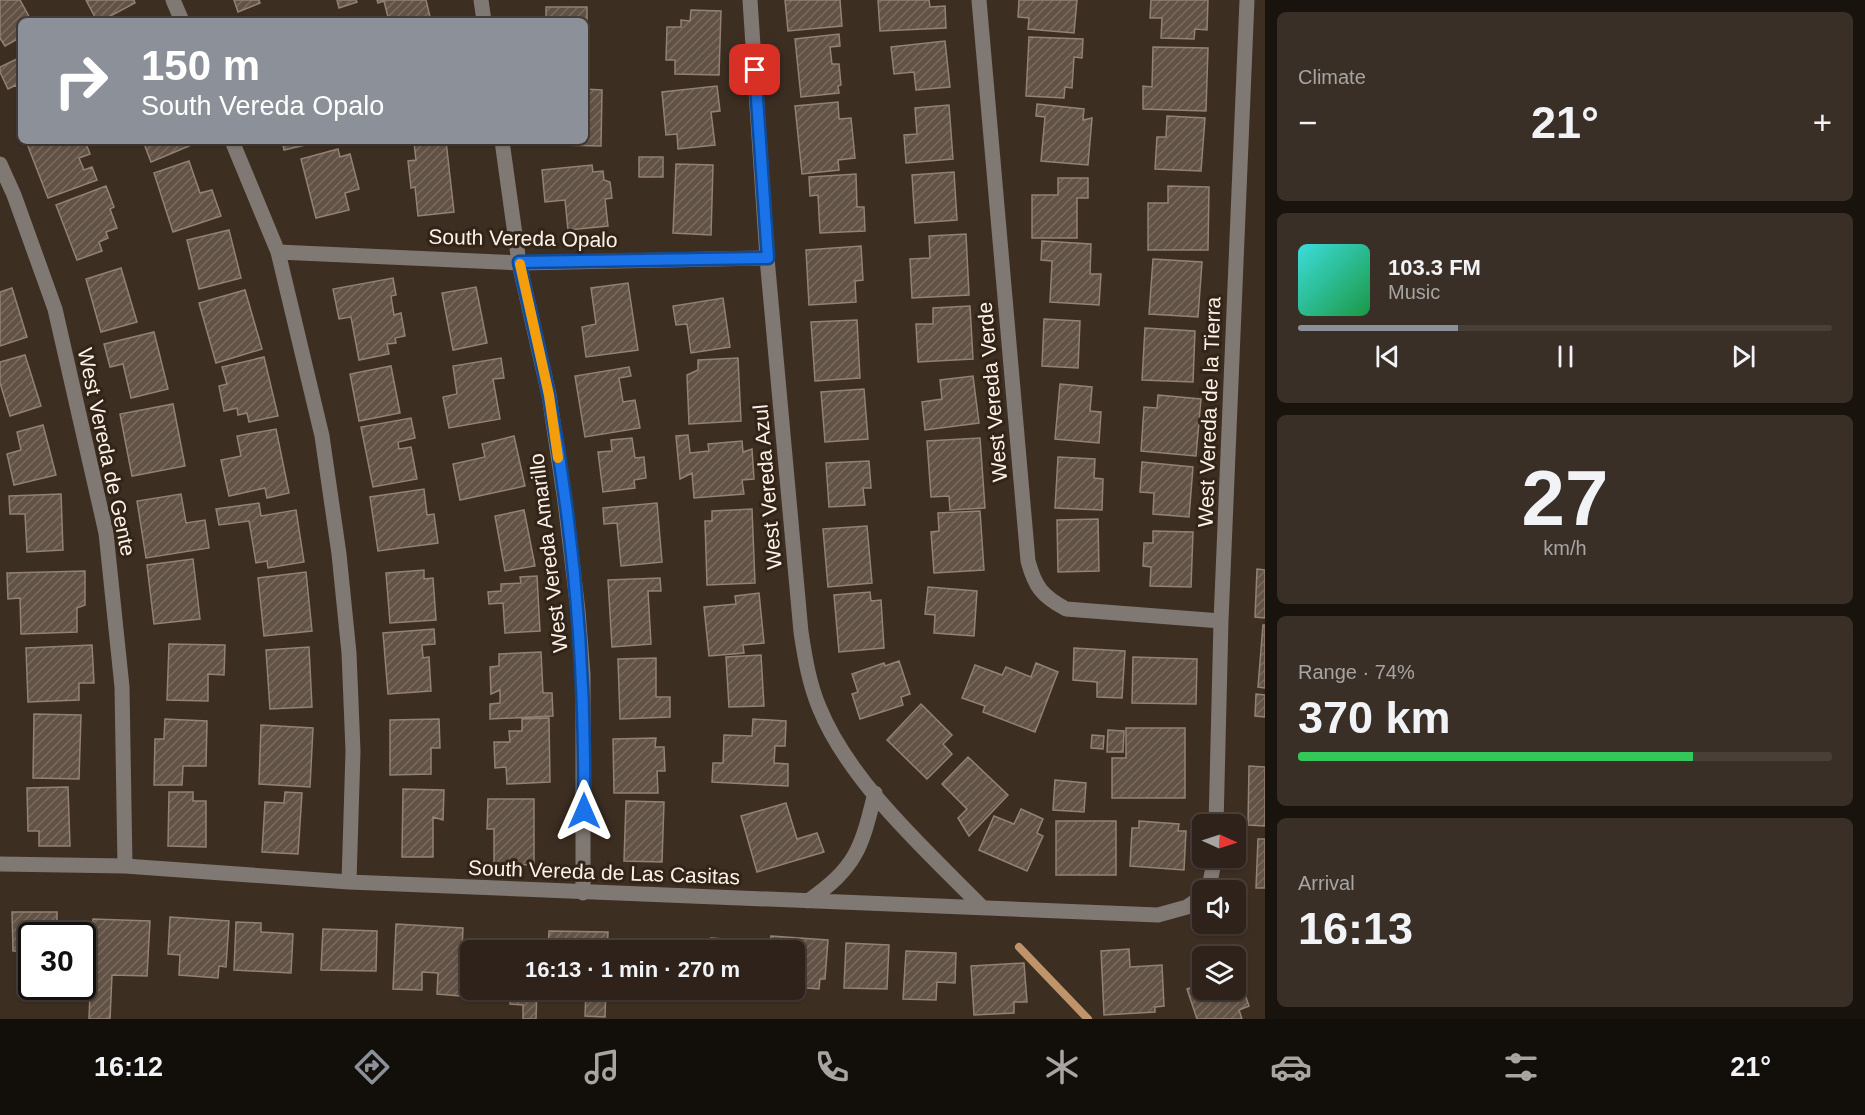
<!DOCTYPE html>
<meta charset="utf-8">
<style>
:root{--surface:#2e221a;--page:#3a2f27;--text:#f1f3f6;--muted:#a7a4a2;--line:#493f39;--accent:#8c9099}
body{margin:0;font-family:Arial,sans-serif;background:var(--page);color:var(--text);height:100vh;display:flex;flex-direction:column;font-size:22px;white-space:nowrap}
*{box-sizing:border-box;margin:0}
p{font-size:20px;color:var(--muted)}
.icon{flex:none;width:33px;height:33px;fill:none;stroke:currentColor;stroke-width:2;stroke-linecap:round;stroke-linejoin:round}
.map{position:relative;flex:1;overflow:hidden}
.panel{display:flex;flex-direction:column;gap:12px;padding:12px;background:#19130e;width:600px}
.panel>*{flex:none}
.guide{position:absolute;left:18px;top:18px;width:570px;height:126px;border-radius:9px;box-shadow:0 2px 4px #0004,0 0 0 2px var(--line);background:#8c9099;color:#fff;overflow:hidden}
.needle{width:39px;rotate:93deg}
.controls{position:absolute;left:1192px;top:814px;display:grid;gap:12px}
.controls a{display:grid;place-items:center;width:54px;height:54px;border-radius:9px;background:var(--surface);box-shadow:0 2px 4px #0004,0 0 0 2px var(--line);font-size:30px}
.speed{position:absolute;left:18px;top:922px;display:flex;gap:12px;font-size:30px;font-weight:700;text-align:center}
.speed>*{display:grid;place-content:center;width:78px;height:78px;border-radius:50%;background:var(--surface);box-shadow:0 2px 4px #0004,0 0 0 2px var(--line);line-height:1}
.speed .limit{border:3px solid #111;border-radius:9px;background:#fff;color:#111}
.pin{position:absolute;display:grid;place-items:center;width:51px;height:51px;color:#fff;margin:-26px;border-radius:12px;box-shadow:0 3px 9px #0006}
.me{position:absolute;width:66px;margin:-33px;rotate:0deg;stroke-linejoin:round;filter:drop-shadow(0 0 4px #0008)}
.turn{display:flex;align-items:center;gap:21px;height:126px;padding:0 24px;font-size:27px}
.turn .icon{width:78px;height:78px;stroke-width:2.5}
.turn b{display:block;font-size:42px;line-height:51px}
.big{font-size:45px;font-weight:700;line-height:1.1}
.panel .widget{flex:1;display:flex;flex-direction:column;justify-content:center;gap:9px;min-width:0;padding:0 21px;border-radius:9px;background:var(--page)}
.panel .dial{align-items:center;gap:0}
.dial b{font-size:78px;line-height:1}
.song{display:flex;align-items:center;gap:18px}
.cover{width:72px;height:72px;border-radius:9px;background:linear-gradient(135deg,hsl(180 70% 55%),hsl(140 70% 35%))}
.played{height:6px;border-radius:3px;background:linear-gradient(90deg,var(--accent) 30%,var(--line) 30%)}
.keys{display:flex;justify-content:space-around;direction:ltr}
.heat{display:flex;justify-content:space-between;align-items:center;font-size:33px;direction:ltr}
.charge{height:9px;border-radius:4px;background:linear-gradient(90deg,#34c759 74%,var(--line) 0)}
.trip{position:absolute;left:460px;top:940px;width:345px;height:60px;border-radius:9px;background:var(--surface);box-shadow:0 2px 4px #0004,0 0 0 2px var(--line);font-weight:700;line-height:60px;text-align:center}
.menu{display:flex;height:96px;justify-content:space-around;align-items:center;background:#120e0a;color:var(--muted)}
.menu .icon{width:42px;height:42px}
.menu .active{color:var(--accent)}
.menu b{font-size:27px;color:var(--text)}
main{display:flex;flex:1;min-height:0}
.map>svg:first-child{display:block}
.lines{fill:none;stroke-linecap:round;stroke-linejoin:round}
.stream{stroke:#c0946b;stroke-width:8}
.building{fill:url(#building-hatch);stroke:#938173;stroke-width:1.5}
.minor{stroke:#807872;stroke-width:15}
.route-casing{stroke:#114b97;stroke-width:15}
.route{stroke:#1a73e8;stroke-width:10}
.slow{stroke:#f59e0b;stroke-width:10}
.labels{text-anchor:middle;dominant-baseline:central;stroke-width:6;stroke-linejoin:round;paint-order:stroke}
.street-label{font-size:21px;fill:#fcf2ea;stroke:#332418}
</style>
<main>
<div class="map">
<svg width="1265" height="1019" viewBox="0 0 1265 1019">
<defs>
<pattern id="building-hatch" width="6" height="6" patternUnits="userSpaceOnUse" patternTransform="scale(1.5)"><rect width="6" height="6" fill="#625245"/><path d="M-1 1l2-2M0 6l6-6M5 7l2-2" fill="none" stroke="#796b60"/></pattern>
</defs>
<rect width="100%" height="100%" fill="#3d2e22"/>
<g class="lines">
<!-- stream -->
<path class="stream" d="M1019 947 1088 1019"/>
</g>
<!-- building -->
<path class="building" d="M0 0H20L31 20 21 21V37L5 46 0 38Z
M86 0H134L135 3 101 21H97Z
M234 0H259L260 3 238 12Z
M337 0H356L357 2 339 8Z
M377 0H426L431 21H389L384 1 378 3Z
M785 0H840L842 26 788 31Z
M878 0H929L930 7 945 6 946 28 880 31Z
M1019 0H1077L1074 33 1028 29 1029 18 1018 17Z
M1151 0H1208L1207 30 1195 29 1194 39 1161 38 1162 18H1150Z
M546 7H587V21H546Z
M691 10 721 11 719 75 675 74V60H666L667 27H681V20L690 21Z
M839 34 840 46 830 47 832 64H839L841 85 838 86 839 93 801 97 795 39Z
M1029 37 1083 39 1082 58 1074 57 1072 88 1065 87 1064 98 1026 96Z
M945 41 950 87 916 90 914 72 894 74 891 47Z
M1153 47 1208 48 1206 111 1143 109V86L1152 87Z
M21 57V96L16 85 8 89 0 72V67Z
M717 86 720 111 711 112 715 145 678 149 677 134 666 135 662 92Z
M585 89 602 90 601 146 557 145V141H585Z
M838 102 839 119 851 118 855 158 838 160 839 170 802 174 795 106Z
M1037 104 1084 109 1083 120 1092 118 1088 165 1041 161 1045 117 1036 116Z
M949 105 953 159 906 163 904 135 917 134 915 108Z
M1167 116 1205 118 1201 171 1155 169 1157 137H1166Z
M26 141H85L90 154 79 158 84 170 92 167 97 180 48 198Z
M143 141H195L196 143 151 162Z
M282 141H322L284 150Z
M429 141H446L454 212 418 216 415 187 411 188 408 161 416 160 414 143Z
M338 149 340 157 350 154 359 189 345 193 349 210 316 218 301 159Z
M639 157H663V177H639Z
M189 161 200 193 212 190 221 216 173 232 154 173Z
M676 164 713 165 711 235 673 233Z
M592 165 593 172 603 171 604 180 610 182 612 198 605 199 608 226 568 230 565 200 545 202 542 170Z
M954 172 957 220 915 223 912 175Z
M856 174 857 207H864L865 231 820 233 818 195 810 196 809 177Z
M1058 178H1088V198H1077V238H1032V195H1058Z
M106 186 114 207 110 209 117 228 106 232 108 238 99 242 102 251 77 260 56 205Z
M1168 186 1209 187 1208 250H1148V203H1168Z
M229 230 241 278 199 289 187 240Z
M966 234 969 295 912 298 910 259 930 258 929 236Z
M1042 241 1091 244 1090 274H1101L1099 305 1050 302 1052 261 1041 260Z
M861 246 863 280 855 281 856 302 809 305 806 250Z
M1153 259 1202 262 1198 317 1149 314Z
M121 268 137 322 101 332 86 279Z
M393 278 396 295 391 296 394 315 401 313 405 336 395 338 396 343 387 344 389 354 359 360 351 317 339 319 333 289Z
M628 283 638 350 586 357 582 327 596 324 591 288Z
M476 287 487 343 453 350 442 293Z
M12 288 27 337 0 346V292Z
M245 290 262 349 216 363 199 303Z
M723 298 730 347 691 353 687 324 676 325 673 306Z
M970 306 973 359 918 362 916 324H933V308Z
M1044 319 1080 321 1078 368 1042 366Z
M857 320 860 378 815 381 811 322Z
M1145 328 1195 331 1193 382 1142 380Z
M154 332 168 389 131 398 123 364 110 367 104 344Z
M25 355 41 406 10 416 0 383V362Z
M264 357 278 416 249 422 247 413 238 415 237 408 224 411 219 386 227 384 222 367Z
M501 358 504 378 493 379 500 419 449 428 443 397 457 394 453 366Z
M738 358 741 421 689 424 687 375 698 370V360Z
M391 366 400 413 359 421 350 374Z
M629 367 631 376 619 378 623 402 635 400 640 428 585 437 575 376Z
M973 376 979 423 925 430 922 402 942 399 940 380Z
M1060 384 1092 387 1090 411 1101 412 1099 443 1055 439Z
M864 389 868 439 825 442 821 392Z
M1158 395 1201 399 1196 456 1141 451 1144 407 1157 408Z
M173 404 185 466 132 476 120 414Z
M411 418 415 438 398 442 399 449 411 447 417 479 373 487 361 427Z
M43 425 56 475 14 485 7 454 21 450 17 432Z
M276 429 289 493 267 498 265 488 229 496 221 460 241 456 237 436Z
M688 435 690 453 709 451 708 444 742 441 743 452 752 449 754 479 742 480 744 494 694 498 692 473 680 479 676 436Z
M514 436 525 486 460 500 453 464 485 457 482 444Z
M632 438 635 458 644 457 646 478 634 480 635 488 603 492 598 452 612 451 611 440Z
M980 438 985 508 950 510 949 496 931 497 927 441Z
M1058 457 1095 459 1094 478 1103 479 1102 510 1055 508Z
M869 461 871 488H863L865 505 829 507 826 463Z
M1142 462 1193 467 1189 517 1153 514 1154 493 1140 492Z
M424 489 427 515 434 514 438 543 378 551 370 497Z
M61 494 63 550 27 552 25 514H10L9 496Z
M181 494 186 523 205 520 209 548 146 558 137 501Z
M259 503 261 516 296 510 304 562 268 568 267 561 256 563 249 521 219 525 216 509Z
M657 503 662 562 621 566 617 523 604 524 603 508Z
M752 509 755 583 707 585 705 521H712V511Z
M524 510 535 566 505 571 495 516Z
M980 511 984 570 934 573 931 532 939 531 938 513Z
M1098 519 1099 571 1058 572 1057 520Z
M867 526 872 583 828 587 823 529Z
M1153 531 1193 532 1191 587 1150 586 1151 567 1143 566 1144 543H1153Z
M193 559 200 619 154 624 147 565Z
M1257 569 1265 570V618L1255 617Z
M424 570V579L433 578 436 620 390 623 386 573Z
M85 571V605L77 608V632L21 634 20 598 8 599 7 573Z
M306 572 312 631 264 636 258 578Z
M537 576 540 631 505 633 503 603 489 604 488 592 501 591V584L521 583 520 577Z
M660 578 661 591H648L651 644 612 647 608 580Z
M928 587 977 591 974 636 934 633 935 615 925 614Z
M870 592 871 601 881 600 884 648 839 652 834 595Z
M759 593 764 643 743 645 744 653 709 656 704 607 736 604 735 596Z
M1263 625H1265V688L1258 687Z
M434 629 435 644 422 645 423 658 429 657 431 691 388 694 383 633Z
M169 644 225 645 224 675 208 674V701L167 700Z
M92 645 94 683H79V700L28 702 26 648Z
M309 647 312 707 270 709 266 650Z
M1074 648 1125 651 1122 698 1097 697V682L1073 680Z
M541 652 543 693H552L553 716 490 719V704L500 703V690L491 694 490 667 499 666V654Z
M761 655 764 706 729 707 726 657Z
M1133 657 1197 659 1196 704 1132 703Z
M656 658V697H670V717L620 719 618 659Z
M899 661 910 694 901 697 903 705 860 719 852 694 858 692 852 674 884 663 885 666Z
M1036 663 1058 672 1035 732 983 712 985 706 962 698 975 665 1002 675 1006 667 1031 677Z
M1256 694 1265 695V717L1255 716Z
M921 704 952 735 943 744 952 754 927 779 887 740Z
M34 714 81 715 79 779 33 778Z
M549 718 550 782 507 784 506 767 495 768 494 742H510L509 731H522V719Z
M165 719 207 721 206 766H183L182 785H154L155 739H164Z
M439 719 440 748H431V774L390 775V720Z
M753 719 786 721 785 746H775L774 763 788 764V786L712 782 713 763H723L724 735 752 736Z
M261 725 313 728 310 787 259 784Z
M1126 728H1185V798H1112V758H1126Z
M1108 730 1124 731 1123 752H1107Z
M1092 735 1104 736 1103 749 1091 748Z
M656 738 655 747H664L665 771H657L658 793H614L613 739Z
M968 757 1008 795 969 836 958 818 967 809 942 784Z
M1249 766 1265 767V826L1248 825Z
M1055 780 1086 783 1084 812 1053 810Z
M68 787 70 846H39V831H28L27 788Z
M403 789 444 790 443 820 433 817V857H402Z
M169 792H193V801H206V847L168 846Z
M285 792 302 793 298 854 262 852 265 802 284 803Z
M488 799H534V865L494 864V829H487Z
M626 801 664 802 662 862 624 861Z
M786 803 797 839 817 833 824 852 757 872 741 816Z
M1021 809 1043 819 1037 833 1043 836 1027 871 979 850 994 816 1014 824Z
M1056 821H1116V875H1056Z
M1139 821 1179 824 1178 831H1186L1184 870 1130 866 1132 828H1139Z
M1258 839H1265V888H1256Z
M12 912H57V936H32V965H19V951H13Z
M170 917 229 921 226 967 219 966 218 978 179 975 180 955 168 954Z
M93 919 150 921 147 976 112 975 110 1019H89Z
M236 922 261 923V932L293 934 291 973 234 970Z
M396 924 463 928 460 996 437 994 438 973 422 972V990L393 989Z
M323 929 377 931 376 971 321 970Z
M549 931 608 932 607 951H548Z
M771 936 828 940 825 979H820L819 989 795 987V951H769Z
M711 938 750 941V951H710Z
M616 939 684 942 683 951H615Z
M471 940 531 941 530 951H471Z
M846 943 889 945 887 989 844 988Z
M1129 949 1130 967 1162 965 1164 1006 1155 1007V1012L1104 1015 1101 951Z
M906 951 956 953 955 983 937 982 936 1000 903 999Z
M1024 963 1027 1002H1014V1013L974 1015 971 966Z
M1237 971 1249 1006 1239 1010 1242 1019H1197L1187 989 1203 983V990H1236Z
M511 990H537L536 1019H523V1005L510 1004Z
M586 990H606L605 1017 585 1016Z"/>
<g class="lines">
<!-- minor -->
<path class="minor" d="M173 0 182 21
M481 0 484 21
M750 0 767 258 801 632C805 658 809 683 819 707 849 782 927 851 983 908
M979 0 1028 561C1035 587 1042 596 1066 609L1221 621
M232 141 278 252 322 436 339 554 349 653 353 751 349 882
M502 141 519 263 549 395 565 502 578 611 583 674V893
M0 164 14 195 55 309 106 533 122 687 125 866
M278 252 519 263 767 258
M1216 825 1221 621 1247 0
M0 864 125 866 349 882 1158 915 1187 907 1203 896
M1206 891 1209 887 1215 858
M808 901C856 867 861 850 875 793
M1226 924 1227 925"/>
</g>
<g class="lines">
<defs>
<path id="route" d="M584 811C586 671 574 533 549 396 540 351 529 307 519 262L768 258 755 70"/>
</defs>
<!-- route casing -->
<use href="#route" class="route-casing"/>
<!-- route -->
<use href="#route" class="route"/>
<!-- slow -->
<path class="slow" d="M520 264 549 395 558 458"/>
</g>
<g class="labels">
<!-- street labels -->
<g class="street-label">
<text transform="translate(523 238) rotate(1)">South Vereda Opalo</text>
<text transform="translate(992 392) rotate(-95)">West Vereda Verde</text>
<text transform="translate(1209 412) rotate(-88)">West Vereda de la Tierra</text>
<text transform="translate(107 452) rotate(78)">West Vereda de Gente</text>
<text transform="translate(767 487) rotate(-95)">West Vereda Azul</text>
<text transform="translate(548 553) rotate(-97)">West Vereda Amarillo</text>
<text transform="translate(604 872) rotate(2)">South Vereda de Las Casitas</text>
</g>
</g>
</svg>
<div class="controls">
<a><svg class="needle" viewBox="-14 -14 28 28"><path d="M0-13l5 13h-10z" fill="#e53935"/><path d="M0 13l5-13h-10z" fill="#a7a4a2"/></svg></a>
<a><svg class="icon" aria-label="sound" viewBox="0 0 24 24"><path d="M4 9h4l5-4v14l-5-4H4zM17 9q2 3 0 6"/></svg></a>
<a><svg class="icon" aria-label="layers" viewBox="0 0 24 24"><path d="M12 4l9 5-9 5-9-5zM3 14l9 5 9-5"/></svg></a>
</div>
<div class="speed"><div class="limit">30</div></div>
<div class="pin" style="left:755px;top:70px;background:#d93025"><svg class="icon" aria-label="arrive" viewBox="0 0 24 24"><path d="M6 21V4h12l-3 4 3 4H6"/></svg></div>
<svg class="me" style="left:584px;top:811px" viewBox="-20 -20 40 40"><path d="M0-17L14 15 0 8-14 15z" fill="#1a73e8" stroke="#fff" stroke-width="4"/></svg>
<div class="trip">16:13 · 1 min · 270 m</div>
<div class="guide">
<div class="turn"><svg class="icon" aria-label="right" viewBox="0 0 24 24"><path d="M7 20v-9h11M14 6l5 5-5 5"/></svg><div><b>150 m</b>South Vereda Opalo</div></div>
</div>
</div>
<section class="panel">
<div class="widget"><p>Climate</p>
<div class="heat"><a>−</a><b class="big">21°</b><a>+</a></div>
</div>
<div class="widget">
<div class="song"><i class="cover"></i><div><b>103.3 FM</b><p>Music</p></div></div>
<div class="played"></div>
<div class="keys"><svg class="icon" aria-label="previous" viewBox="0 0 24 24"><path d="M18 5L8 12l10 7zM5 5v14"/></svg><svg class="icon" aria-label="pause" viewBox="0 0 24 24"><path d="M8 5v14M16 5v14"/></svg><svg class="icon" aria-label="next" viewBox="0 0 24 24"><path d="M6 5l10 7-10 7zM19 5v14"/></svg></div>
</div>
<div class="widget dial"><b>27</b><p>km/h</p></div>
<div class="widget"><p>Range · 74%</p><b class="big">370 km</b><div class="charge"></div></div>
<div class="widget"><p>Arrival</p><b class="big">16:13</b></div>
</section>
</main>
<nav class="menu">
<b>16:12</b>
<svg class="icon active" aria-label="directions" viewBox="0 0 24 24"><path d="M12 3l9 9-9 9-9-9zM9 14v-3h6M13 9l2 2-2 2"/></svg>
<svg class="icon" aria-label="music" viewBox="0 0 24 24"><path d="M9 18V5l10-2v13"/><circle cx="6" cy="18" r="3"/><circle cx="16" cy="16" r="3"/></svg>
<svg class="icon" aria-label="phone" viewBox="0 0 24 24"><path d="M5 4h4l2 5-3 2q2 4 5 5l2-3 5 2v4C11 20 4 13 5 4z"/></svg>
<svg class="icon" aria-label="climate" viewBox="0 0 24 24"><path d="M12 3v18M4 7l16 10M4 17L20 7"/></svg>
<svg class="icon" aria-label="car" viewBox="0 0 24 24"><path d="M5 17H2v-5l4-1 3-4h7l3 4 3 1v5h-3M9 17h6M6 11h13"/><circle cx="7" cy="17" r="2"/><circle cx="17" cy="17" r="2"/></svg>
<svg class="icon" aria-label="filters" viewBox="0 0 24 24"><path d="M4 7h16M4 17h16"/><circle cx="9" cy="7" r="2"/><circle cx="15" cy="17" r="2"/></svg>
<b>21°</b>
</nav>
